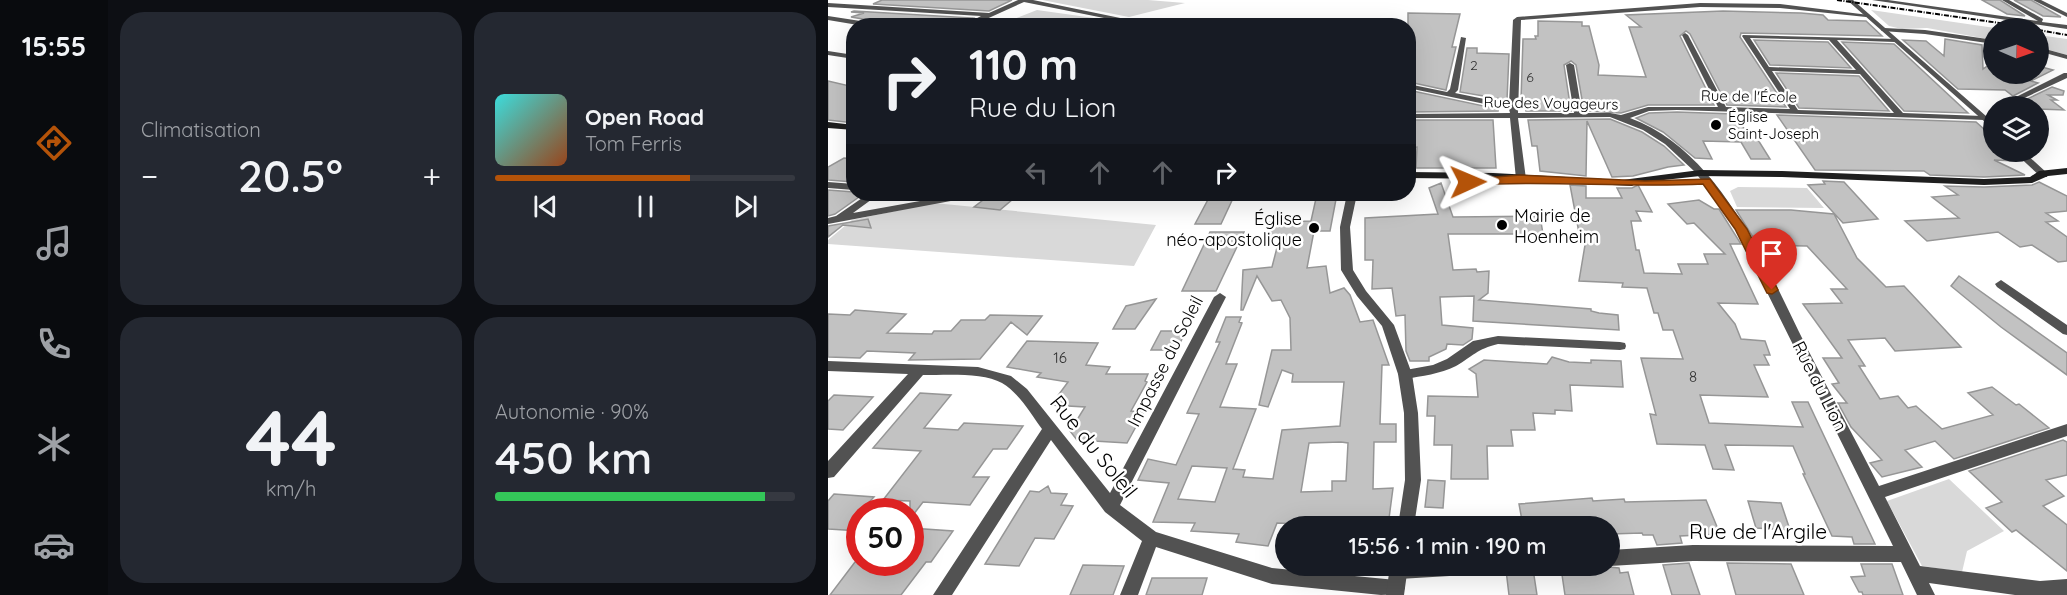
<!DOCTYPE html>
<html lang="fr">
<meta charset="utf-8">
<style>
:root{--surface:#171b24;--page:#242831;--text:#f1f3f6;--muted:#9ea1a6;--line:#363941;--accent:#b45309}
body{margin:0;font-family:Quicksand,sans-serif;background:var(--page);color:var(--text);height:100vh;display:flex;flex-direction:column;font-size:22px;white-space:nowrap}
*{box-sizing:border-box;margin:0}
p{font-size:20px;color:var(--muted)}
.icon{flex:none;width:33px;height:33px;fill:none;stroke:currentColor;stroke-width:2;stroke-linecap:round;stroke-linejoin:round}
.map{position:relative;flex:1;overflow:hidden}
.details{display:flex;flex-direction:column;gap:12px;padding:12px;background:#0d0f14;width:720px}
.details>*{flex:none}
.guide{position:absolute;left:18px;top:18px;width:570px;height:183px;border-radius:24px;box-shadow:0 6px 24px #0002;background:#171b24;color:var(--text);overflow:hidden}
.needle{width:39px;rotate:92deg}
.controls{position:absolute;left:1155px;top:18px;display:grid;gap:12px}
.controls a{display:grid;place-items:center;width:66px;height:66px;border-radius:50%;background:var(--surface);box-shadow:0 6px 24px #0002;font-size:30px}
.speed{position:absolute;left:18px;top:498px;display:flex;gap:12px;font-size:30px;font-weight:700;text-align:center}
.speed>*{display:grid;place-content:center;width:78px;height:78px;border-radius:50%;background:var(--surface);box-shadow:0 6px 24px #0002;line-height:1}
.speed .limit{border:9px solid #d22;background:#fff;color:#111}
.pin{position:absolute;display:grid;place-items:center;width:51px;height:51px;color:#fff;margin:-62px -26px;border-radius:50% 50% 50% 0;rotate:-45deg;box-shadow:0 0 6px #0007}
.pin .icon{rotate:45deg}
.me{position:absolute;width:66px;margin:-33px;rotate:89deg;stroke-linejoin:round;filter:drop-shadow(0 0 4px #0008)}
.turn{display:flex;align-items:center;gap:21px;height:126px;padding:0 24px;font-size:27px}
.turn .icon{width:78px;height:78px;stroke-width:2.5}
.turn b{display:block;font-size:42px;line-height:51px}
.lanes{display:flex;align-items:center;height:57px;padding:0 24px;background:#0003;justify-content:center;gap:30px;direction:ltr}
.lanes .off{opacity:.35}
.big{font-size:45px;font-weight:600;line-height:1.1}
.details .widget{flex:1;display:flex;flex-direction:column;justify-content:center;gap:9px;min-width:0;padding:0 21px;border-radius:24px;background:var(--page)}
.details .dial{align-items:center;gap:0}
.dial b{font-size:78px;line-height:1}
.song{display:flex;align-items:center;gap:18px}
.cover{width:72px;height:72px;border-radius:9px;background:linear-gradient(135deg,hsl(180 70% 55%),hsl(20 70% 35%))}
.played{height:6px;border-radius:3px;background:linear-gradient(90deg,var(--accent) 65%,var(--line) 65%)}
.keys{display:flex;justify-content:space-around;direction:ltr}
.heat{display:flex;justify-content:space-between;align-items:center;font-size:33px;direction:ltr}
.charge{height:9px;border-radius:4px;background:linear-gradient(90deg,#34c759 90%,var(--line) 0)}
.details .tiles{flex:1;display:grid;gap:12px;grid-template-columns:repeat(2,1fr)}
.trip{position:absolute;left:447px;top:516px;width:345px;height:60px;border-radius:30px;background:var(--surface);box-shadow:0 6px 24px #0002;font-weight:600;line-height:60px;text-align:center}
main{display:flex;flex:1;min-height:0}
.tab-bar{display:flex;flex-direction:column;width:108px;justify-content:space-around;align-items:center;background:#090b0e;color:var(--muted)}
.tab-bar .icon{width:42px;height:42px}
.tab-bar .on{color:var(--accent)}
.tab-bar b{font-size:27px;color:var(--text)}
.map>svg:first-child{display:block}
.green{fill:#d9d9d9}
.building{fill:#c2c2c2;stroke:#969696;stroke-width:1.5;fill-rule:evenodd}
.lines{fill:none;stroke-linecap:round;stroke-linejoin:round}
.minor{fill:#525252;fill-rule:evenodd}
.tertiary{fill:#525252;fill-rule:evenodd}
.secondary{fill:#1f1f1f;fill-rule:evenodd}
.rail{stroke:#000;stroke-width:2;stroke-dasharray:5 1.5 1 1.5;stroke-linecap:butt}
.route{fill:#b45309;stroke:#753606;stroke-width:1.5}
.poi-dot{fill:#000;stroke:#fff;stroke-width:2}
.labels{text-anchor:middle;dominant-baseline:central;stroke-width:5;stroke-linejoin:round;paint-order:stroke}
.far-number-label{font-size:14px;fill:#303030}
.far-street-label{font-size:15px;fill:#000;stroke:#fff}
.far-poi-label{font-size:15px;fill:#000;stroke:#fff;text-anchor:start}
.number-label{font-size:15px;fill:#303030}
.poi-label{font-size:18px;fill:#000;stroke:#fff;text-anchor:start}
.street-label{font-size:18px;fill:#000;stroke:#fff}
.near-street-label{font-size:21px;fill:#000;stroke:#fff}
</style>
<main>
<nav class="tab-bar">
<b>15:55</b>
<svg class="icon on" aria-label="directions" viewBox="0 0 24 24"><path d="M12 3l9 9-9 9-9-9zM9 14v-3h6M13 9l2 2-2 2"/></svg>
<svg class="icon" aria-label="music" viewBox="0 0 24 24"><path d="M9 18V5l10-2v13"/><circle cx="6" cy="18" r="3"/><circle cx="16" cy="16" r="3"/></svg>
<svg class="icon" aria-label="phone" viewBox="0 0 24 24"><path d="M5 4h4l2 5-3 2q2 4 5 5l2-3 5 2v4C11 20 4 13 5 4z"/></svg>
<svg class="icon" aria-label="climate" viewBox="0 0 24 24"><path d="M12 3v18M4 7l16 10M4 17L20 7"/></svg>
<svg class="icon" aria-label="car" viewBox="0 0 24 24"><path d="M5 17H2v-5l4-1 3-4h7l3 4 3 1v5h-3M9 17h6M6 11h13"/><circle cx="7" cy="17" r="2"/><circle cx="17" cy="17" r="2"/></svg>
</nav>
<section class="details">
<div class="tiles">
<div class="widget"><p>Climatisation</p>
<div class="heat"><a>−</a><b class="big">20.5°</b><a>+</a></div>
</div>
<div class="widget">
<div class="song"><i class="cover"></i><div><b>Open Road</b><p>Tom Ferris</p></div></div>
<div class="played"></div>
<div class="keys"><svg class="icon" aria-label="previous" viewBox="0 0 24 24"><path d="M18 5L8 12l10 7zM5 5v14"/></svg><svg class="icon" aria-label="pause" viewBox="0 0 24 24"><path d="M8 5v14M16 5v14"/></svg><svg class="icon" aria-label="next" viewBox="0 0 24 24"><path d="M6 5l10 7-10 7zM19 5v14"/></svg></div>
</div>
<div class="widget dial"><b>44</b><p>km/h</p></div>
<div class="widget"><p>Autonomie · 90%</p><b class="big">450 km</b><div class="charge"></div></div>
</div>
</section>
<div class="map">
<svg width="1239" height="595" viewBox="0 0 1239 595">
<rect width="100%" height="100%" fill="#fff"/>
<!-- green -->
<path class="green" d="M214 0H320L357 3 301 17Z
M209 10 280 20 269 26 171 25Z
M1043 10 1167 28H1166L1165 40 1099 28 1074 29 1061 26Z
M1210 35 1239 39V55L1211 47Z
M910 187 979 188 996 208 909 207 902 191Z
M106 203 328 225 306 266 0 244V240L24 220Z
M1121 479 1176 531 1139 551 1134 572 1094 566 1059 501Z"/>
<!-- building -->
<path class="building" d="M54 0H184L161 11 45 4Z
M1154 0H1172L1197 16 1179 14Z
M1186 0H1203L1233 17 1215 16Z
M26 11 145 18 132 26H57L52 22 23 17 36 13 23 12Z
M895 11 973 13 995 15 1000 20 1038 21 1054 36 913 33 912 37 958 107 899 105 862 34 858 31 852 36 886 105H820L793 113 756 111 748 65 743 61 736 65 743 111H698L697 100H693L695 39H708L707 36H710V21L754 22V26H761L771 65 770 75 818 77 801 27H813L798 15Z
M580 13 632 14 624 47H628L618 90 581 82 584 72H580Z
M1117 39 1154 45 1155 69 1162 64 1166 65V74H1210V66L1225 70 1203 81 1210 83 1185 96 1177 90 1130 89 1075 40 1098 41 1116 56Z
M926 40 1000 42 1023 68 942 65Z
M1014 42 1066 44 1140 113 1076 111Z
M639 48H649V53L681 54 679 100 632 92Z
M948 73 1031 76 1061 111 971 108Z
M0 81 26 87V123L0 120Z
M1224 87 1236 91 1235 95H1220L1229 100H1223L1236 110 1210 109V106H1198L1193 102Z
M580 90 670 109V111L580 112Z
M849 112 907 114 920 135H927L942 159H923L913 142 875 141 884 159 867 158 835 132 808 118 821 113Z
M949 115 1148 122 1166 138V152H1178L1187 161 1166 160 1197 175 1156 177 1102 175 1096 171 987 170Z
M782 119 814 132 836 146 856 165 840 167 805 176 784 177 759 121 758 176 712 171 709 146H704L700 120Z
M580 120H665L668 168H588L589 147 580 148Z
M16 158 26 159V182L0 180V167Z
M995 181 1016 182 1050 219 1015 223 980 185 997 184Z
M1211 182 1239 196V211L1218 213 1230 221 1218 222 1239 237V261L1230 262 1204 245 1192 247 1170 232 1099 241 1077 221 1131 218 1104 197 1130 195 1117 186 1156 187 1204 185Z
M613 183 625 217 712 216 715 234H620L625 270 648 269 649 272 661 271 660 293 651 300 763 309V311L771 313 790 315 791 330 645 321 646 296 612 297 614 325 645 328 644 339 635 345 619 344 618 349 601 357V361H582L578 351 577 315 568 316 564 288 544 289 545 260H537V218L610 214 601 188Z
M742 185 758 186V198H794L789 188H804L810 185 824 212 808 211 813 221H803L808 250H811L816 273 854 274 850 264H880L876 254H897L866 223 859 224 840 204 871 200 886 209H891L913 244H902L930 304 890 303 907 324 913 339 937 341 942 355H936L941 365H926L940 397 872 395 881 423 975 427 964 402H980L1047 544H1026L1024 537 1004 536 975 474H977L965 446 897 445 906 470 885 469 877 445 829 444 822 414 828 415 813 358 855 359 845 330H835L830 313H826L819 288 794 287 795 283 751 281 758 239 752 238Z
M0 190 26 192 31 197 7 214 0 216Z
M163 194H191L172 210 146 207Z
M383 194H407L393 224H367Z
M489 194H509L502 231H486L479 268 498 266 502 293 516 288 522 295 532 322 545 320 561 365H554L552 424H568V442H546L545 489 565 488 560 526H476V524L449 523 440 546 408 542 411 534 363 531 367 523 325 522 341 483 310 480 320 459 348 465 371 414 359 413 392 342H388L398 317H413L411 322 414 323 398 364H409L392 407 428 409 405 469 417 470 415 477 445 479 454 430 512 426 516 382H464L465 374 454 370 440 407 431 405 444 350H463L462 318 453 300 444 301 429 276 415 310H413L415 270 444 267 452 236H438L441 222 483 221ZM513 442 520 443 518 481H504V491L473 492 481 443ZM364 466 399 468 387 502 350 499Z
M908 210H963L1006 214 1029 258 1058 287 1076 286 1133 347 1067 351 1057 338 1020 340 1037 366H1031L1052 399 1070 396 1080 408 1088 406 1114 429 1165 415 1140 393 1164 387 1188 405 1191 404 1221 428 1126 459 1107 441 1077 450 1094 467 1054 477 1042 463 1054 460 1023 427 1010 403H1019L1004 384 1011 383 995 358H1014L975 304 1014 303 1003 289H1019L979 246 930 245Z
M40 219 43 228 15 225 0 237V226Z
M382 232H416L388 291H354Z
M1131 276 1239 353V375L1173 327 1123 286Z
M328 299 307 329H285L298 306Z
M27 310 78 314 59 333 104 334 106 331H123L133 320H157L162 315 214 316 199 335 183 322 152 359 81 360 87 353 39 351 32 358 0 357V314L22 315Z
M333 331H358L350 347H344L343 350H323Z
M199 341 270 343 258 365 282 367 278 374H320L317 381 319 382 303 411 316 412 299 443 249 440 242 431 257 407 223 405 240 382 209 377 213 373 179 367Z
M724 357 741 362 763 363V360L793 361 795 387 742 385 744 411 727 410V414L705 413 707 430H683L685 446H659L660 479H623L624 445H606L607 416H599L600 396 650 397 648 374 641 369 656 360 719 364Z
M92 393 123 395 96 428 130 430 136 423 195 426 179 449H165L145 477H161L142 505 95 502 82 519V501L55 500 93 451 45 448Z
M6 395 45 397 15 430 0 429V401Z
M1235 440 1239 442V475L1218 480 1236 496 1215 506 1239 525V571L1188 530 1184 532 1158 508 1174 502 1141 471Z
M600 480 617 481 615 508 597 507Z
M220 486 223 493 239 494 233 505 245 506 226 539 207 538 191 566 157 564 202 491 211 492Z
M6 494 46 497 32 512V531L0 529V501Z
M764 498 765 501 796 499 797 502 878 500 892 534 852 536 854 543 829 545 825 535H815L814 533 782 534V526H695L691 504Z
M920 501 953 503 962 530 928 528Z
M82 528 125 531 103 562H98L73 595H2L27 562H82Z
M861 563 872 595H844L835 565Z
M899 563 963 564 976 595H908Z
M1033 564H1064L1075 595H1035L1034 592H1031L1023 577 1037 576Z
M255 565 296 566 285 595H242Z
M770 566 791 568 792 573 800 572 806 595H737L733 568 770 567Z
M705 569 709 595H681L678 570Z
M324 578H379L374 595H318Z"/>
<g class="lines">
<!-- minor -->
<path class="minor" d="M190 0H205L331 26H316L196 2 143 26H134L153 16 0 7V3L161 13Z
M1044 0H1060L1210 21 1174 0H1181L1215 19 1214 22 1239 25V29Z
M1205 0H1213L1239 13V17Z
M872 3 952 4 1041 15 1038 17 952 8 872 7 693 20 690 113H746L738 65 742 63 746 65 754 113H782L793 115 820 107H890L854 35 857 33 860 35 898 107 962 109 914 36 915 35 1069 39V41L1067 42 1009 40 1075 113 1154 116 1158 118 1157 120 849 110 821 111 802 118C892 151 937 264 977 344 1001 391 1027 439 1051 486L1239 424V436L1057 497 1092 566 1212 581 1239 579V595H1187L1101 583 1107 595H1089L1073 562 865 561 782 566H781L782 550 865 545 1065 546 909 232 882 191 866 171 837 144 815 130 782 117 690 118 698 179 693 182 688 179 682 118H580V114L682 113 681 109 580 88V84L619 92 622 89 633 37 638 38 630 90 627 93 681 104 685 20 689 17ZM922 38 1001 40 1028 70 941 67ZM944 71 1032 74 1066 113 970 110Z
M0 16 52 24 55 26H36L0 20Z
M1056 28 1097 30 1166 40V44L1097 34 1054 31 1053 30Z
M1210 47 1239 55V59L1210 51Z
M0 51 26 55V59L0 55Z
M1236 73H1239V78L1179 106H1170Z
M0 182 26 184V190L0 188Z
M40 194H51L25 213 131 194H149L144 197 0 224V218L8 216Z
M1173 280 1239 325V335L1235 334 1169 287 1167 284Z
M392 293 398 297 292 505 328 532 444 568 568 580 574 582 577 588 574 594 553 595 444 584 328 547 310 595H292L314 541 277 512 223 440 124 595H105L214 429C203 414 191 393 174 383 155 372 117 375 95 375L6 477 0 478V461L80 374 0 371V361L150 367 183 376 199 389 282 493 386 297Z
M670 336 792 342 797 343 798 346 797 349 792 350 670 344C649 349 645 356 628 366 612 374 594 376 577 379L572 377 570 374 572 371 605 365 619 359 645 341Z
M565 566H664L661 572 655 574 571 579 565 577 562 571Z"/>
<!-- tertiary -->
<path class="tertiary" d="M1019 0H1025L1166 123V130Z
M1186 152H1196L1219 173V177H1213Z
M519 194H529L522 227 525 270 538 291 566 325 584 374 590 413 593 480 586 526H570L577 480 576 413 570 374 554 326 529 296 513 270 512 227Z
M562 566H580L576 595H558Z"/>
<!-- secondary -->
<path class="secondary" d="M0 122 26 125V130L0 128Z
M1239 168V174L1220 176 1204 183 1156 185 954 177 872 176 809 183 804 186 665 179 580 178V172L665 173 794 180 872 170 954 171 1156 179 1202 177 1211 171Z"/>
<!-- rail -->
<path class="rail" d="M1009 0 1207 28
M1210 30 1239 35"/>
</g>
<!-- route -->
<path class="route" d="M693 175 817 181 882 179 919 229 950 290 944 294 939 293 907 229 875 184C797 188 719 180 640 185L635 182 640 179Z"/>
<!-- markers -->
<g class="poi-dot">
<circle cx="888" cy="125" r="6"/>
<circle cx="674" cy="225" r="6"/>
<circle cx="486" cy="228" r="6"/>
</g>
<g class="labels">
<!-- far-number labels -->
<g class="far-number-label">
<text x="646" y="65">2</text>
<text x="702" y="77">6</text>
</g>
<!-- far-street labels -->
<g class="far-street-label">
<text transform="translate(921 96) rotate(1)">Rue de l'École</text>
<text transform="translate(723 103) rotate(1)">Rue des Voyageurs</text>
</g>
<!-- far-poi labels -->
<g class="far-poi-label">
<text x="900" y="116">Église<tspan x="900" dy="17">Saint-Joseph</tspan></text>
</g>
<!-- number labels -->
<g class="number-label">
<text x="232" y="357">16</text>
<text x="865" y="376">8</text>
</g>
<!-- poi labels -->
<g class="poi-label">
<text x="686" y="215">Mairie de<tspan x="686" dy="21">Hoenheim</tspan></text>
<text x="474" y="218" text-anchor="end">Église<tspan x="474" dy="21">néo-apostolique</tspan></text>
</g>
<!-- street labels -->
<g class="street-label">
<text transform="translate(337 361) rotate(-63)">Impasse du Soleil</text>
<text transform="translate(992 386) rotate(63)">Rue du Lion</text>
</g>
<!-- near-street labels -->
<g class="near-street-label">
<text transform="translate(266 446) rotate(51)">Rue du Soleil</text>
<text x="930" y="531">Rue de l'Argile</text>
</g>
</g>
</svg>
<div class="controls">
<a><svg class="needle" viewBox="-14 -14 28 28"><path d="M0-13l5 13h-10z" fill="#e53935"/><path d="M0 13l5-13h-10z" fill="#9ea1a6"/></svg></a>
<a><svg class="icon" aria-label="layers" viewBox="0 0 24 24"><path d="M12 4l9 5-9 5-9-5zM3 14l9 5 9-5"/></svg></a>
</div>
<div class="speed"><div class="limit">50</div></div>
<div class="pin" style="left:944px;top:290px;background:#d93025"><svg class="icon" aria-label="arrive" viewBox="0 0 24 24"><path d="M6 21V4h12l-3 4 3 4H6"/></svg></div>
<svg class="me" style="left:640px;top:182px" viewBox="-20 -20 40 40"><path d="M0-17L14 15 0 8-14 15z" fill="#b45309" stroke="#fff" stroke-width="4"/></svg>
<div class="trip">15:56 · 1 min · 190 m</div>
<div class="guide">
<div class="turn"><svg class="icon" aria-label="right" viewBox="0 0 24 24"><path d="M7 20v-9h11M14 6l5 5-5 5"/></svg><div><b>110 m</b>Rue du Lion</div></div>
<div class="lanes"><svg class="icon off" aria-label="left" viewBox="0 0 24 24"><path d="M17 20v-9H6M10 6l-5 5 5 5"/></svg><svg class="icon off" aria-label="ahead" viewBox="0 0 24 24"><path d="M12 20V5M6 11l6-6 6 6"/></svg><svg class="icon off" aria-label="ahead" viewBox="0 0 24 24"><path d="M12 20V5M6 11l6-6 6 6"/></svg><svg class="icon" aria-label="right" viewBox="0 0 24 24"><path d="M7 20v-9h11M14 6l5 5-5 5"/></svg></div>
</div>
</div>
</main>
